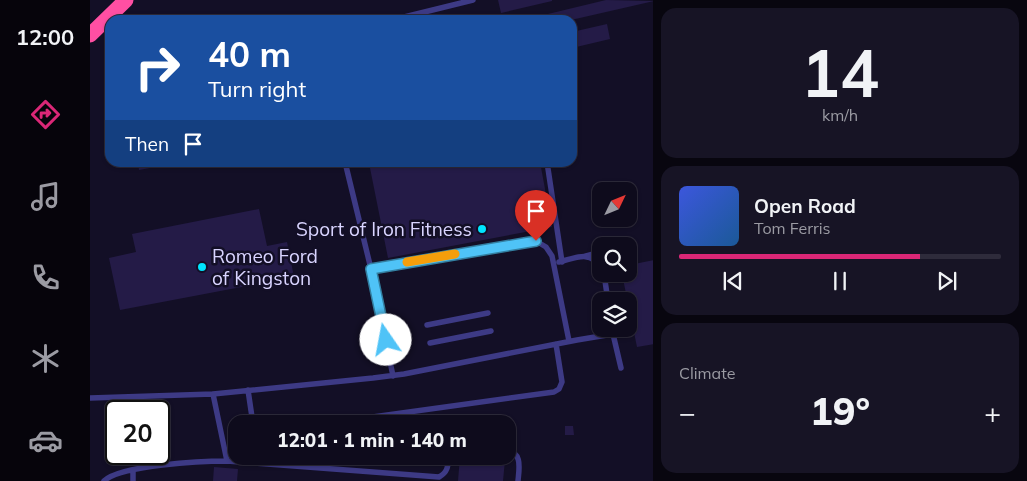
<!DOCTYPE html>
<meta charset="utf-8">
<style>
:root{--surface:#0e0b1c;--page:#171425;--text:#f1f3f6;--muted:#9b9ba3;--line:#2e2b3b;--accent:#db2777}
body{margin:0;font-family:Mulish,sans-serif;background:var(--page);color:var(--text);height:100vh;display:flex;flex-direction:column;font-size:19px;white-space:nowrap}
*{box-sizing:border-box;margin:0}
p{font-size:16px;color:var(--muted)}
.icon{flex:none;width:28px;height:28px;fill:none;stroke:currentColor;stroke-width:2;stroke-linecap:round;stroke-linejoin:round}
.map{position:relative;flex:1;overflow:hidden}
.panel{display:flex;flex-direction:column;gap:8px;padding:8px;background:#08060f;width:374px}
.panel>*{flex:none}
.guide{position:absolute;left:15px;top:15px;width:472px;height:152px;border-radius:15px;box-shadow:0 1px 4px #0004,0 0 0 1px var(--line);background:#1a4fa0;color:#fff;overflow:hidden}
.needle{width:32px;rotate:47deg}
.controls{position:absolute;left:502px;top:182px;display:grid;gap:10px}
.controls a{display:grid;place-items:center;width:45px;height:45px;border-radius:10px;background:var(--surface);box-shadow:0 1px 4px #0004,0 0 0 1px var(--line);font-size:25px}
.speed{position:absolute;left:15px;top:400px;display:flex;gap:10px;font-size:25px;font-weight:700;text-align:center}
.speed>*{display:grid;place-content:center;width:65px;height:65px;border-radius:50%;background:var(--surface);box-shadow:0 1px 4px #0004,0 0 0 1px var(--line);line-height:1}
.speed .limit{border:2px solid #111;border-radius:8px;background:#fff;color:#111}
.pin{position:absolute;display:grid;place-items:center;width:42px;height:42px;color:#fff;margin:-51px -21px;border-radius:50% 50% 50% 0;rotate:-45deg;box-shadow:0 0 5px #0007}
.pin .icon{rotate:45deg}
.me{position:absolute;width:55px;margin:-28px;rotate:348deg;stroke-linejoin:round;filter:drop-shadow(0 0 4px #0008)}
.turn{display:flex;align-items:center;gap:18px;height:105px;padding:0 20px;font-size:22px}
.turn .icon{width:65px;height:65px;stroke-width:2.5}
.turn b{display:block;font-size:35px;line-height:42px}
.then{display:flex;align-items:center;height:48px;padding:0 20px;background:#0003;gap:10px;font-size:19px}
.big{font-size:38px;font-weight:800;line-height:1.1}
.panel .card{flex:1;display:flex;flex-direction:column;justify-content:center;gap:8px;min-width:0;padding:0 18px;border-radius:15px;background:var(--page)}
.panel .dial{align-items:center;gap:0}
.dial b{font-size:65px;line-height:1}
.song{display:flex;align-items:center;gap:15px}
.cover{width:60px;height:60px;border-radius:8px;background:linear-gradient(135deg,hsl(230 70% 55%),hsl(210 70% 35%))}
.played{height:5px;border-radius:2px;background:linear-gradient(90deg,var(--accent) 75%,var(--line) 75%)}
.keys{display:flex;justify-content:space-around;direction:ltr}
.heat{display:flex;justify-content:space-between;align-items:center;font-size:28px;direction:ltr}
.trip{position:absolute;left:138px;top:415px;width:288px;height:50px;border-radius:15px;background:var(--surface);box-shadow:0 1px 4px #0004,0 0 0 1px var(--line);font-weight:800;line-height:50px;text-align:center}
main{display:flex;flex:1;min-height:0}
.tab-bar{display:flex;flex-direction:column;width:90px;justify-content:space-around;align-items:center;background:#06040b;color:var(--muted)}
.tab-bar .icon{width:35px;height:35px}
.tab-bar .selected{color:var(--accent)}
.tab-bar b{font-size:22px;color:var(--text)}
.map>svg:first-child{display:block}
.building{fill:#241b47}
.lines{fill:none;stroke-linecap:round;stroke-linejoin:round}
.lane{stroke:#3d3a85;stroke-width:5.5}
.highway{stroke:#ff4fa3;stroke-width:15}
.route-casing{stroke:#337fa1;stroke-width:12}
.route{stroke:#4fc3f7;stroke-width:9}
.slow{stroke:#f59e0b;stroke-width:9}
.poi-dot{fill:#00e5ff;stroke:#130f26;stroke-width:2}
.labels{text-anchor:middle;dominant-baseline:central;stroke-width:5;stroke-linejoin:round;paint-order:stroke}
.poi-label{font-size:19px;fill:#d9d4ff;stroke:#130f26;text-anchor:end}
</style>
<main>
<nav class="tab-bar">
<b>12:00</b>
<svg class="icon selected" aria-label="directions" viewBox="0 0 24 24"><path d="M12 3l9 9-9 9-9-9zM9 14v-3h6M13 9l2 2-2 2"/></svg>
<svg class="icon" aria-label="music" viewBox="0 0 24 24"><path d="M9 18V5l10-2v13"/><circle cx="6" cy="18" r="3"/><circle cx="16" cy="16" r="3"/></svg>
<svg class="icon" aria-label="phone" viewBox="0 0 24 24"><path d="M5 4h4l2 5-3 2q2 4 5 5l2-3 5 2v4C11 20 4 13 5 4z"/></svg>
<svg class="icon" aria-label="climate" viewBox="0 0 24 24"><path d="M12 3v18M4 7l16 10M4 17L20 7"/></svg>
<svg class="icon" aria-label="car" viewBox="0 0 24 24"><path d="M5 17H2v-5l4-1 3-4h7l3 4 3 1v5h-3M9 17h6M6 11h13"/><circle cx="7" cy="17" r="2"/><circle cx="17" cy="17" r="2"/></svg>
</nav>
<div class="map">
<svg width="564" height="481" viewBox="0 0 564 481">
<rect width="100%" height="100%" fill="#130f26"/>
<!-- building -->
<path class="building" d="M408 0H462V1L411 13Z
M516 0 564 1 481 20H433Z
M517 24 520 39 482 48V32Z
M48 162H70L71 166 49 170Z
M309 162H450L462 227 298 258 280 168Z
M169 209 177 246 197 242 204 277 30 310 19 258 46 252 42 234Z
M564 260V344L547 347 532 274H539V265Z
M475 426H483L484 435H475Z
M370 456 415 460 413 481H368Z
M124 467 148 469 147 481H123Z"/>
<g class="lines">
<!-- lane -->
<path class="lane" d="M302 20 383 0
M255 162 281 269 303 376
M457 162 472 262
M496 256 511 252
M469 262C486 258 499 250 511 267
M281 269 446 241 456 247 462 256 479 341
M514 274 518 301
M337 325 398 313
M340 343 401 331
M158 390 163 424
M123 394 137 461
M0 398 123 394 283 378 314 374 487 340 523 334 531 368
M232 424 464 392 469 389 472 382 466 344
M416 450C433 452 429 469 428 481
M14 481C30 465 113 461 137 461L349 477C358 472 358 466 359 456
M43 481V470"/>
<!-- highway -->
<path class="highway" d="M0 35 36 0"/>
</g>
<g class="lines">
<defs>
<path id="route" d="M296 340 281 269 446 241"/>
</defs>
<!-- route casing -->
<use href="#route" class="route-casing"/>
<!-- route -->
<use href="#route" class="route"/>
<!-- slow -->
<path class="slow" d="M317 262 365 254"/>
</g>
<!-- markers -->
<g class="poi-dot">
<circle cx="392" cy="229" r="5"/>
<circle cx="112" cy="267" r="5"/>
</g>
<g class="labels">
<!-- poi labels -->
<g class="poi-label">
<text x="382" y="229">Sport of Iron Fitness</text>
<text x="122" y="256" text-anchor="start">Romeo Ford<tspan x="122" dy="22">of Kingston</tspan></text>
</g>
</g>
</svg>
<div class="controls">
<a><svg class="needle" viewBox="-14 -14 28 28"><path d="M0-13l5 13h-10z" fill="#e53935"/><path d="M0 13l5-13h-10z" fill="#9b9ba3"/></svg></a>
<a><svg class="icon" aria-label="search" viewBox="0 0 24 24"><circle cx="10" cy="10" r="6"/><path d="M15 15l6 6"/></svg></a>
<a><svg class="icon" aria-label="layers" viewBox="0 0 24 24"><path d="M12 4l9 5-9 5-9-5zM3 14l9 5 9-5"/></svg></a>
</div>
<div class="speed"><div class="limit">20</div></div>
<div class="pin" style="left:446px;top:241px;background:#d93025"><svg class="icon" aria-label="arrive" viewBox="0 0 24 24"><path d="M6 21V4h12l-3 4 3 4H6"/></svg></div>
<svg class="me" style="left:296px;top:340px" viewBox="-20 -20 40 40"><circle r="19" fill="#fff"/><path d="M0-13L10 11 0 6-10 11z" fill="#4fc3f7"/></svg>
<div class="trip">12:01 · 1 min · 140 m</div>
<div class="guide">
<div class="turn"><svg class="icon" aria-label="right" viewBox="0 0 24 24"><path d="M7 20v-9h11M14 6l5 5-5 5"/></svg><div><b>40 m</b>Turn right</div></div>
<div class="then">Then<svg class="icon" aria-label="arrive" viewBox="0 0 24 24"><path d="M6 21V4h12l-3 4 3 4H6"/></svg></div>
</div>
</div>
<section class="panel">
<div class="card dial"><b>14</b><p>km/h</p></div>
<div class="card">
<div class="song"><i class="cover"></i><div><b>Open Road</b><p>Tom Ferris</p></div></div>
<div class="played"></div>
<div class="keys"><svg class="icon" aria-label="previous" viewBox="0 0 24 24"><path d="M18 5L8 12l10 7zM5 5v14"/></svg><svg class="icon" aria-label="pause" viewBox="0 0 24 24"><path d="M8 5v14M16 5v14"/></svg><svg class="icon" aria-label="next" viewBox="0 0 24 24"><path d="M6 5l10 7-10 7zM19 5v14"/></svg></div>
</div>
<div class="card"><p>Climate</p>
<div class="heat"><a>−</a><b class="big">19°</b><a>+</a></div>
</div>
</section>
</main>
